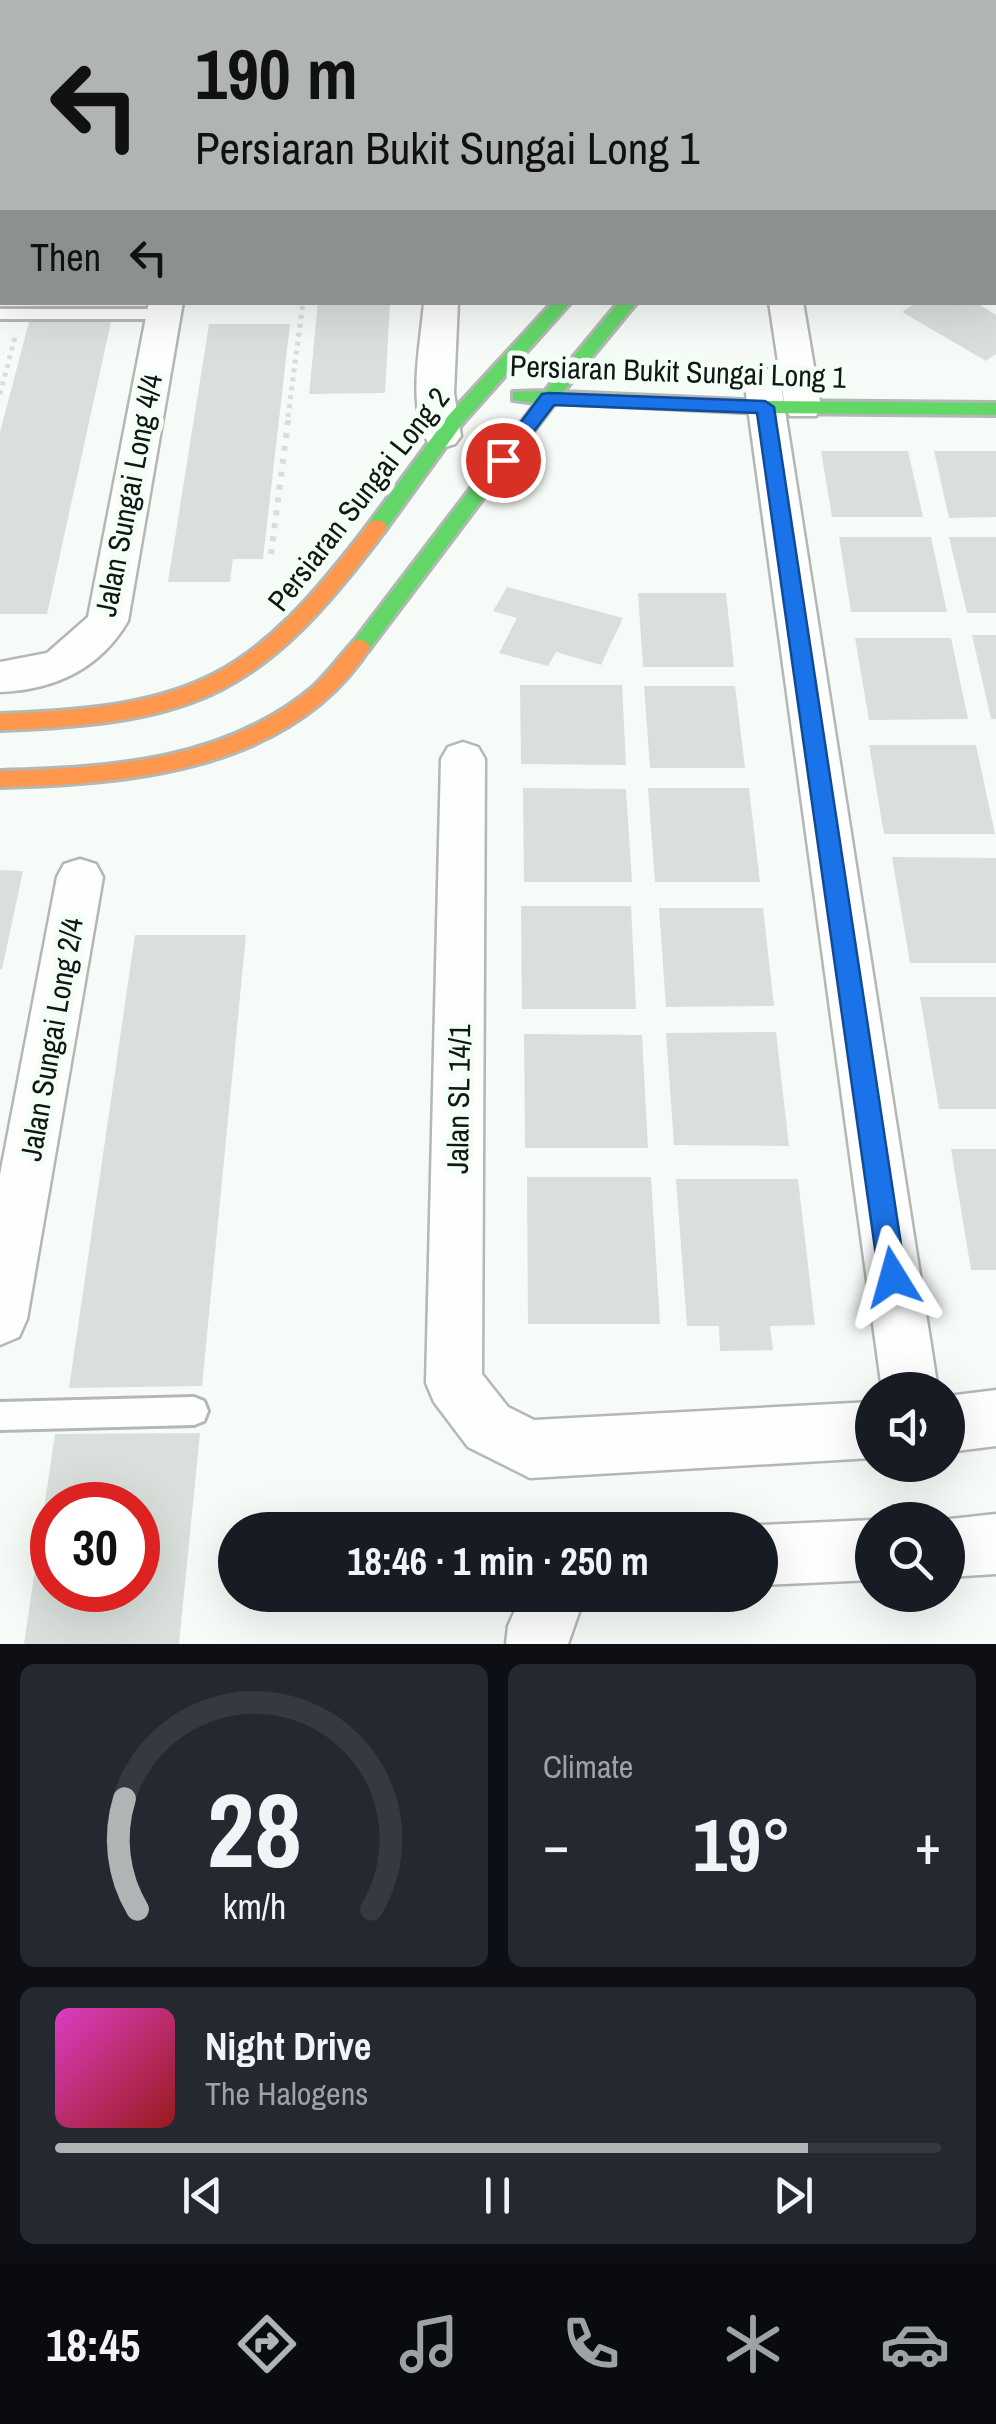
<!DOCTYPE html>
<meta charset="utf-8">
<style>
:root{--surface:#171b24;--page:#242831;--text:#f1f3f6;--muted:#9ea1a6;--line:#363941;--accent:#b0b4b4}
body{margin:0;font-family:"Archivo Narrow",sans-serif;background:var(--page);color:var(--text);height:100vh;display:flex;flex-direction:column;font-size:38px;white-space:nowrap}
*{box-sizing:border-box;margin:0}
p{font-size:32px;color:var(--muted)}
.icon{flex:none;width:55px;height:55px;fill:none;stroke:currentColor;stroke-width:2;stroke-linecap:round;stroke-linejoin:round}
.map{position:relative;height:1644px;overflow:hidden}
.side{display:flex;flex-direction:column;gap:20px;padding:20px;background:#0d0f14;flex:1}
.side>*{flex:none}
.guide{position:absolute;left:0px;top:0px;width:998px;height:305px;box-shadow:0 10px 40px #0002;background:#b0b4b4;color:#111;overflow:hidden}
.controls{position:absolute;left:855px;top:1372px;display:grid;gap:20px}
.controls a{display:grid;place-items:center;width:110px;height:110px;border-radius:50%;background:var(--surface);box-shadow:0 10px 40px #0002;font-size:50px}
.speed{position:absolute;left:30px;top:1482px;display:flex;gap:20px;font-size:50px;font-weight:700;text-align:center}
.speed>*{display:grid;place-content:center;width:130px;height:130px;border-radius:50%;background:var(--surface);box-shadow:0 10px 40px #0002;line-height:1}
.speed .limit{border:15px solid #d22;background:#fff;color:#111}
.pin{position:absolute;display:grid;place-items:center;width:85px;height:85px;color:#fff;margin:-42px;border:5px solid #fff;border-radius:50%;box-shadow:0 2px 10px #0007}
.me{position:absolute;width:110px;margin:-55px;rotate:352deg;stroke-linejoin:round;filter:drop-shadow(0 0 8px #0008)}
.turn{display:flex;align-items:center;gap:35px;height:210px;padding:0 30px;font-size:45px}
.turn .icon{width:130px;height:130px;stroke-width:2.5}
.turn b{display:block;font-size:70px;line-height:85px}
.then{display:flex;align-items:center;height:95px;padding:0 30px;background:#0003;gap:20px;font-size:38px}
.big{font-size:75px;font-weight:700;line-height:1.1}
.side .card{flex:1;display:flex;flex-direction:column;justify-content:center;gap:15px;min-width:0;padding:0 35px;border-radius:15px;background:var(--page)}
.side .dial{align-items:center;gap:0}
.dial svg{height:260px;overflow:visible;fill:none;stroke:var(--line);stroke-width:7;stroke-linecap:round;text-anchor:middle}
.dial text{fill:var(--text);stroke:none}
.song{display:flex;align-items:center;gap:30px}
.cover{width:120px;height:120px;border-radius:15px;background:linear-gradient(135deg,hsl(310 70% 55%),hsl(0 70% 35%))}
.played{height:10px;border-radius:5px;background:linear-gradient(90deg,var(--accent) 85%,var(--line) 85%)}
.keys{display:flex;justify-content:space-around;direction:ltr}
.heat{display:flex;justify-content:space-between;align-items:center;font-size:55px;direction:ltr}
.side .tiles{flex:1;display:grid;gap:20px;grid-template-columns:1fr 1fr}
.card:last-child{grid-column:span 2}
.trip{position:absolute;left:218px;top:1512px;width:560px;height:100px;border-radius:50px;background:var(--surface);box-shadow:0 10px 40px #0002;font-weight:700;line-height:100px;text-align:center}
.tabs{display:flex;height:160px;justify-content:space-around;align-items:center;background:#090b0e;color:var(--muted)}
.tabs .icon{width:70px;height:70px}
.tabs .current{color:var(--accent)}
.tabs b{font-size:45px;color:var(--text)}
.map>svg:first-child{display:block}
.building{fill:#d9e0db;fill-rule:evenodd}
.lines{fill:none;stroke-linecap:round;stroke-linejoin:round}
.lane-casing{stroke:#b3b8b4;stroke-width:6}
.street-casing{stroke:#b3b8b4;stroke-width:5}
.fast-casing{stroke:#b3b8b4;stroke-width:6}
.slow-casing{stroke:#b3b8b4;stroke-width:6}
.path-far1{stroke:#dbdddc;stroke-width:5;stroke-dasharray:4 5;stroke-linecap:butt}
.path{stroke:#dbdddc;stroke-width:6;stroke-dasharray:5 8;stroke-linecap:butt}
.lane{fill:#fefefe;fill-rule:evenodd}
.street{fill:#fefefe;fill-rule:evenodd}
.fast{fill:#63d668;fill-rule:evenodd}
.slow{fill:#ff974d;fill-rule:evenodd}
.route{fill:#1a73e8;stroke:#114b97;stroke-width:2.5}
.labels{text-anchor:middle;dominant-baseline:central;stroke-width:10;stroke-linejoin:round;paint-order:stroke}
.street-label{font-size:30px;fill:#111813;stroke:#f3fef6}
</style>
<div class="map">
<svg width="996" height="1644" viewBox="0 0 996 1644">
<rect width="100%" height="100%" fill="#f6fbf7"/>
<!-- building -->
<path class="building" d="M318 302H390L385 393 309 394Z
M917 302H975L996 315V354L986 361 902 312Z
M29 322H111L47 614H0V432Z
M209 324H290L263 559H233L230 582H168Z
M821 451H908L923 517H832Z
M934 451H996V517L949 518Z
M839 537H931L947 612H851Z
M949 537H996V613H967Z
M507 587 623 618 601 665 556 652 548 666 499 653 517 618 493 611Z
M638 593H726L734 667H643Z
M972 635H996V719H991Z
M855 638H951L968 719 869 720Z
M520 685H622L626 765 521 764Z
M644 686H735L745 768H650Z
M869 745H976L995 834H884Z
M523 788 626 789 632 882H524Z
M648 788H749L760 882H655Z
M892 857 996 858V963H910Z
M0 870 23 871 2 969H0Z
M521 906H631L636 1009H522Z
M659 908H763L774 1006 666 1007Z
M135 935H246L202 1386 69 1388Z
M920 997H996V1109H939Z
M776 1032 789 1146 674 1145 666 1033Z
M524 1034 642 1035 648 1148H525Z
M951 1149H996V1270H971Z
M527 1177H651L660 1324H528Z
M676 1179H798L815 1325 770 1326 773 1350 720 1351 719 1326H687Z
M200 1433 179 1644H24L55 1434ZM52 1505H138V1590H52Z"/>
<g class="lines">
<defs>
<path id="lane" d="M0 309H164L173 314 164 319H0Z
M194 1397 204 1401 208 1411 204 1421 194 1425 0 1430V1402Z"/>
<path id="street" d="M672 0H700L701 2H673Z
M0 17H2V35H0Z
M995 68H996V86H995Z
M995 252H996V272H995Z
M149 302H183L128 621C100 669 54 690 0 692V662L47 653 88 617Z
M424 302H458L454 393 461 436 455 444 442 448 429 444C406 408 421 343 424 302Z
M769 302H803L821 408 816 416H790L785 408Z
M762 368 775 371 780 379 938 1390H882L744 379 749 371Z
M463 742 478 747 485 759 482 1374 508 1407 534 1420 872 1402V1458L530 1478 468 1447 434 1402 426 1383 441 759 448 747Z
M80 859 96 864 103 877 27 1319 19 1337 0 1345V1175L57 877 64 864Z
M996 1390V1446L948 1452V1396Z
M996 1514V1574L948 1577V1520H941Z
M872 1520V1580L760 1585V1530H748L760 1525Z
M522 1595H585L568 1644H506L508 1626Z"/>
<path id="fast" d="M553 302H571L462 424 384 532H370L367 527 370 522 448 416Z
M619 302H637L563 392 765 401 996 403V415L765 413 555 403 368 651H354L351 646 354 641 536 403 513 400V392L545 391Z"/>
<path id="slow" d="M377 520 384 522 387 527 384 532C263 693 201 723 0 730V714C196 707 251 679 370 522Z
M361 639 371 646C293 770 132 784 0 787V771C110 768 225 761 313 687 328 673 340 656 354 641Z"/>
</defs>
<!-- lane casing -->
<use href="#lane" class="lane-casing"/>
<!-- street casing -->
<use href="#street" class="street-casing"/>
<!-- fast casing -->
<use href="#fast" class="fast-casing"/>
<!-- slow casing -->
<use href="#slow" class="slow-casing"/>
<!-- path-far1 -->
<path class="path-far1" d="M0 394 15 337
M288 417 303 302"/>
<!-- path -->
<path class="path" d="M271 554 289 414"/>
<!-- lane -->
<use href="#lane" class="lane"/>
<!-- street -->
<use href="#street" class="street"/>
<!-- fast -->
<use href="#fast" class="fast"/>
<!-- slow -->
<use href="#slow" class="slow"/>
</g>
<!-- route -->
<path class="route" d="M549 393 765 401 774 407 906 1277 902 1286 893 1290 883 1286 879 1277 757 413 554 405 509 464H496V455L542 394Z"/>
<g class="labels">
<!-- street labels -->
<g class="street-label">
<text transform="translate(678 371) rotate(2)">Persiaran Bukit Sungai Long 1</text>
<text transform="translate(128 495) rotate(-79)">Jalan Sungai Long 4/4</text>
<text transform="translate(358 499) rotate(-52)">Persiaran Sungai Long 2</text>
<text transform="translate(51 1039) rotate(-80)">Jalan Sungai Long 2/4</text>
<text transform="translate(458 1099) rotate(-89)">Jalan SL 14/1</text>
</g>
</g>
</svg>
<div class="controls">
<a><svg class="icon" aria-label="sound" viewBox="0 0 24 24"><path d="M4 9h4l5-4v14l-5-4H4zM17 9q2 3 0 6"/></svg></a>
<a><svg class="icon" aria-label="search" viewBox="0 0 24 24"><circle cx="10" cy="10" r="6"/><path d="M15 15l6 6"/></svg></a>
</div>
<div class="speed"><div class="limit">30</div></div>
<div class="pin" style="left:503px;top:460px;background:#d93025"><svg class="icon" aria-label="arrive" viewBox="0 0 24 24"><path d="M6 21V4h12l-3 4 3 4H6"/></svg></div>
<svg class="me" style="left:893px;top:1277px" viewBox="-20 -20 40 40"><path d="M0-17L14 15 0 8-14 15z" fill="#1a73e8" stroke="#fff" stroke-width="4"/></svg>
<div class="trip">18:46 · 1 min · 250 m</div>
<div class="guide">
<div class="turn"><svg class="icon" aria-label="left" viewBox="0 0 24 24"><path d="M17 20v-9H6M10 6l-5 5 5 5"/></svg><div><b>190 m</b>Persiaran Bukit Sungai Long 1</div></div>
<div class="then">Then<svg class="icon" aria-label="left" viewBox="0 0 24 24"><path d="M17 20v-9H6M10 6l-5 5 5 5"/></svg></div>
</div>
</div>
<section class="side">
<div class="tiles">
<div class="card dial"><svg viewBox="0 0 100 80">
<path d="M14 69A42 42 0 1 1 86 69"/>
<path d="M14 69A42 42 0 0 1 10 35" stroke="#b0b4b4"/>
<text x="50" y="56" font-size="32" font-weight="700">28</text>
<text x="50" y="72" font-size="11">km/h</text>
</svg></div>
<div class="card"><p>Climate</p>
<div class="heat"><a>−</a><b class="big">19°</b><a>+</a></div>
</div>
<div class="card">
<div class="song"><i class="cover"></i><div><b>Night Drive</b><p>The Halogens</p></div></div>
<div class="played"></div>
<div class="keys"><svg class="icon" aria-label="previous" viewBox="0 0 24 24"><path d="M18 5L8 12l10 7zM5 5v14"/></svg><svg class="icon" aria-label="pause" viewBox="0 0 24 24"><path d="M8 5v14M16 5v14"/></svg><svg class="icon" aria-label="next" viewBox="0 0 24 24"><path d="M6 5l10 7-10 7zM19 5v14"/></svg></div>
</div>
</div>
</section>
<nav class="tabs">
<b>18:45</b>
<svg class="icon current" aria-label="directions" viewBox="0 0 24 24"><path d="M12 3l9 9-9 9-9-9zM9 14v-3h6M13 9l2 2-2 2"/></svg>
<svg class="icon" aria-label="music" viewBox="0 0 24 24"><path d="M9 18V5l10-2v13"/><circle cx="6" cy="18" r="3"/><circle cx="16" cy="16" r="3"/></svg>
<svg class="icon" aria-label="phone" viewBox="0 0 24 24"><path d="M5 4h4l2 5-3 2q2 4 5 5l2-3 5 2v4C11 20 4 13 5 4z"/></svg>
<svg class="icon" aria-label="climate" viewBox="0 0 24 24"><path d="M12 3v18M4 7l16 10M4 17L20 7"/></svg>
<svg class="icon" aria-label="car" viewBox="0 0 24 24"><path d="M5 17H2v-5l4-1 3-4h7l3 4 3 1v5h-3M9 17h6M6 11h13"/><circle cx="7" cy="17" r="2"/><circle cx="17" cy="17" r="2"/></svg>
</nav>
